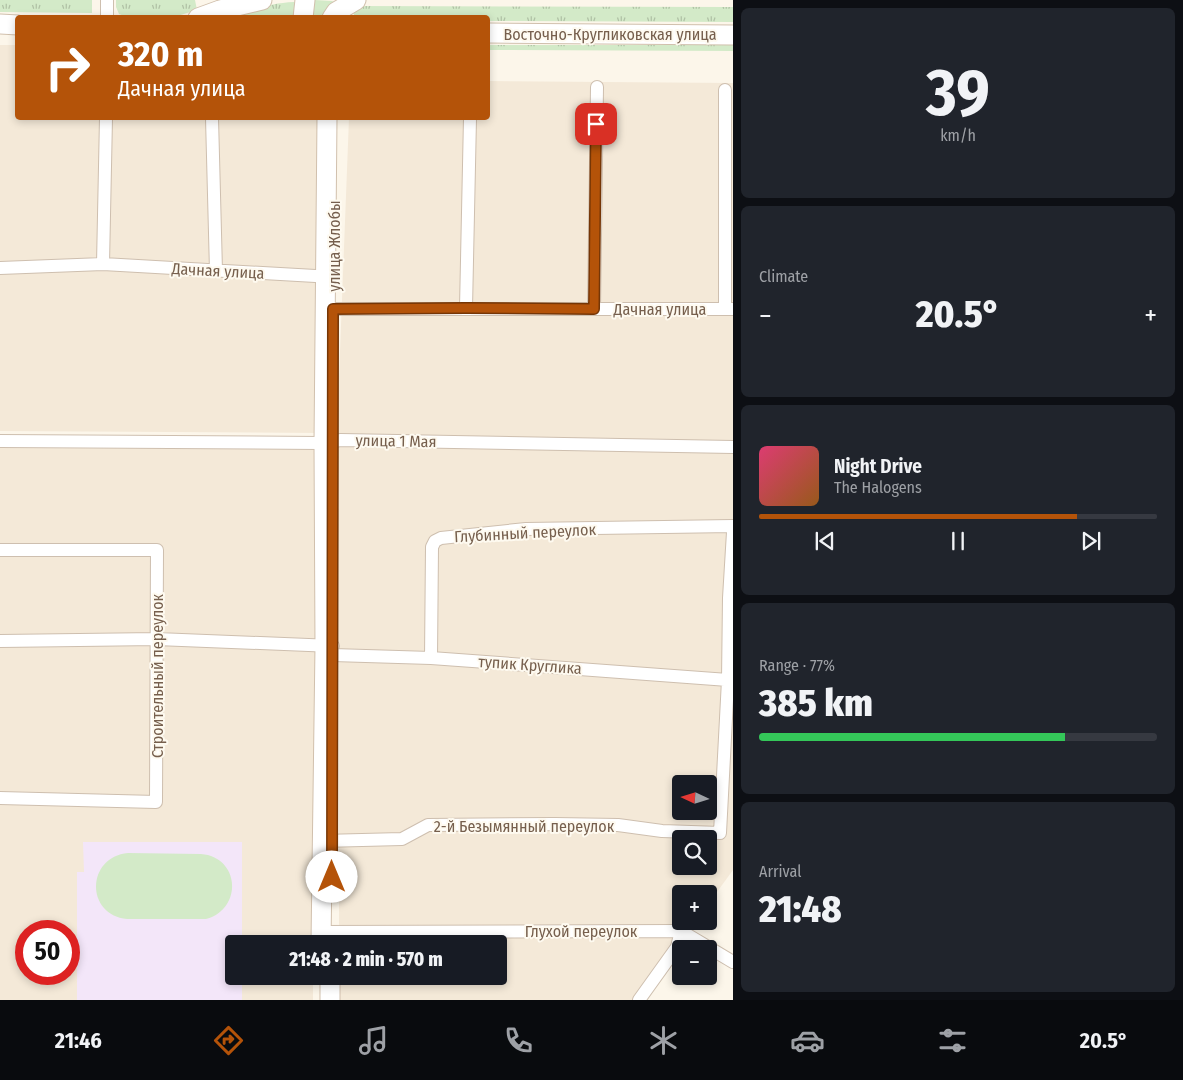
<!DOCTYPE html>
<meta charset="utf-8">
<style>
:root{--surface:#171b24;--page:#20242c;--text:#f1f3f6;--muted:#9ea1a6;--line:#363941;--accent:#b45309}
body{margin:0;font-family:"Fira Sans Condensed",sans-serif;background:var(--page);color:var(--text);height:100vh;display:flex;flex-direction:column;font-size:19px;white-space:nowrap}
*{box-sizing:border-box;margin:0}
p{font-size:16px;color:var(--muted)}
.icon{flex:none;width:28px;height:28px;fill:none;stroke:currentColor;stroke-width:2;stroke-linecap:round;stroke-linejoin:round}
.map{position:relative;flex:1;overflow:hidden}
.drawer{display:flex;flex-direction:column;gap:8px;padding:8px;background:#0d0f14;width:450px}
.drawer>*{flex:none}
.top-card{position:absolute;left:15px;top:15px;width:475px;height:105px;border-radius:5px;box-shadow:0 2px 8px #0003;background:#b45309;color:#fff;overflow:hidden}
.needle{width:32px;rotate:274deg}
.tools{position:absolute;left:672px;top:775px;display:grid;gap:10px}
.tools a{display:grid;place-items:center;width:45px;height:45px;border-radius:5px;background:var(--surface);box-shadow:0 2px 8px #0003;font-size:25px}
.speed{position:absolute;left:15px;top:920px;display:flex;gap:10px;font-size:25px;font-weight:700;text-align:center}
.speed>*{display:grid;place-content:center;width:65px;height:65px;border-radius:50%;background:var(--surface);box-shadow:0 2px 8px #0003;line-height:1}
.speed .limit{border:8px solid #d22;background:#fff;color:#111}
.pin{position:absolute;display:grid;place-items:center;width:42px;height:42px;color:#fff;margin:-21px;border-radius:10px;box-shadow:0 2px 8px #0006}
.me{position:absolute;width:55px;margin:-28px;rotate:0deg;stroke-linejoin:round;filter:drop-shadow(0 0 4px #0008)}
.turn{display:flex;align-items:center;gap:18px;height:105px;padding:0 20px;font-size:22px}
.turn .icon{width:65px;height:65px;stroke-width:2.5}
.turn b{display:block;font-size:35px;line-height:42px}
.big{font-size:38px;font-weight:800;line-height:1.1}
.drawer .widget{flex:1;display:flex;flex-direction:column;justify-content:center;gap:8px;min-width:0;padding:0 18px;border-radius:8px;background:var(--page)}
.drawer .dial{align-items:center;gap:0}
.dial b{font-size:65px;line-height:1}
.song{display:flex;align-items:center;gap:15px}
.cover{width:60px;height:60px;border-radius:8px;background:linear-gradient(135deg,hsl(340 70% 55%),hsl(30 70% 35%))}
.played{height:5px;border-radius:2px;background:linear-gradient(90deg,var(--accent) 80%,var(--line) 80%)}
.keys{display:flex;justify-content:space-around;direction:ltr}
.heat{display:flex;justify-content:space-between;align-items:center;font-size:28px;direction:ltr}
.charge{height:8px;border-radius:4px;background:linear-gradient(90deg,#34c759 77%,var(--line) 0)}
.trip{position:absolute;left:225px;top:935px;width:282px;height:50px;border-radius:5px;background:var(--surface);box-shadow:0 2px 8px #0003;font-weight:800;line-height:50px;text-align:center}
.menu{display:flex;height:80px;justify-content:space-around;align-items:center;background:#090b0e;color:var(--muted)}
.menu .icon{width:35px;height:35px}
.menu .current{color:var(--accent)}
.menu b{font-size:22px;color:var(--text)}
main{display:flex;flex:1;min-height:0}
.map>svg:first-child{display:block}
.residential{fill:#f4e9d8;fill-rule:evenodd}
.education{fill:#f3e6f9}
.grass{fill:url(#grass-tufts)}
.pitch{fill:#d3eac8}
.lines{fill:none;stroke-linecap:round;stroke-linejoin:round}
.minor-casing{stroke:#cebfaf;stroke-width:14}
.secondary-casing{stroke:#d1c0ad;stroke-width:21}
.minor{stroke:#fff;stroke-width:12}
.secondary{stroke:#fff;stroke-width:19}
.route-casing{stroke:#753606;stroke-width:12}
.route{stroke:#b45309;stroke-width:9}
.labels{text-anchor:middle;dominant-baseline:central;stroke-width:4;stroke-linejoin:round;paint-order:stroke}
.street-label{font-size:16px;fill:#765f4d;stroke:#fefaf0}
</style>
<main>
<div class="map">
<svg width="733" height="1000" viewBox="0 0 733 1000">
<defs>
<pattern id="grass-tufts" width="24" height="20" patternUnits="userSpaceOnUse" patternTransform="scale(1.25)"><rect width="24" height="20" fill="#d3eac8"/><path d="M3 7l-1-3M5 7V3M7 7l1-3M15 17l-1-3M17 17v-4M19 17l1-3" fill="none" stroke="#b0c1a5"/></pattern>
</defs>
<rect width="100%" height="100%" fill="#fcf6ea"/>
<!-- residential -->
<path class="residential" d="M0 45H17L18 118H318V433L0 431Z
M488 81 733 83V870L709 903V894H681V921H695L634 1000H338L339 976H499V944H339V560L338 403 349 118H488ZM681 784H709V811H681ZM681 839H709V866H681Z
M0 448 320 449 314 944H234V976H313V1000H0ZM26 931H69V974H26Z"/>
<!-- education -->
<path class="education" d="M83 842H242V944H234V976H242V1000H77V872H84Z"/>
<!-- grass -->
<path class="grass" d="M0 0H92V13L0 12Z
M116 0H195L197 10 174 17H127L119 14 116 7Z
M315 0 332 1 334 2 325 17H315L310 10 311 2Z
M294 2 298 5 294 17H241L240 14C260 7 273 3 294 2Z
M357 6 733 7V22L488 21V18H354V9Z
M488 45H733V51L488 50Z"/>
<!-- pitch -->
<path class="pitch" d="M128 853 201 854C240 857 243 909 206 919H127C85 915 86 857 128 853Z"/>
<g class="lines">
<defs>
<path id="minor" d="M107 18V0
M212 118 216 271
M103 264 106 118
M0 268 103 264 333 277
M466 308 470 118
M326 309H733
M594 309 597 87
M725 309V90
M0 441 320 443 341 440 733 447
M0 550H157L156 802 0 798
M0 641 157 639 333 646
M333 655 431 658 728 680
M431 658 432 547 435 541 441 538 526 529 733 526
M322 841 402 839 428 825 555 824 618 825 662 831 720 833 728 680 729 598 733 532
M681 931 733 962
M322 932 681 931
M639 1000 677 947 681 931"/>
<path id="secondary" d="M198 18 220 10 262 0
M303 18 305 0
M332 18 336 12 356 0
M0 24 18 25
M488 33 733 35
M321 944 325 646 324 443 327 118
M330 1000V976"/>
</defs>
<!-- minor casing -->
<use href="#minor" class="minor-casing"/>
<!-- secondary casing -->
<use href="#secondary" class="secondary-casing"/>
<!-- minor -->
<use href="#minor" class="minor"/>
<!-- secondary -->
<use href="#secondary" class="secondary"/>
</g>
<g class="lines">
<defs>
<path id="route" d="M332 877C333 688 332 499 333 309L466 308 594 309 596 124"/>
</defs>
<!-- route casing -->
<use href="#route" class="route-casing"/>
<!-- route -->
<use href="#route" class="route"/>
</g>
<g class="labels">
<!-- street labels -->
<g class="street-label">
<text x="610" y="34">Восточно-Кругликовская улица</text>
<text transform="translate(334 246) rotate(-90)">улица Жлобы</text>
<text transform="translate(218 271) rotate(3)">Дачная улица</text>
<text x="660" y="309">Дачная улица</text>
<text transform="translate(396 441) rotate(1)">улица 1 Мая</text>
<text transform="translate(525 533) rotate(-3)">Глубинный переулок</text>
<text transform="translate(530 665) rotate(4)">тупик Круглика</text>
<text transform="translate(157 676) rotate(-90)">Строительный переулок</text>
<text x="524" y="826">2-й Безымянный переулок</text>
<text x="581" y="931">Глухой переулок</text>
</g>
</g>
</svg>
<div class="tools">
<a><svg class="needle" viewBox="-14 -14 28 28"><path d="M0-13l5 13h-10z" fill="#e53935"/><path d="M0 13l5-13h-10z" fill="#9ea1a6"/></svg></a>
<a><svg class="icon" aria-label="search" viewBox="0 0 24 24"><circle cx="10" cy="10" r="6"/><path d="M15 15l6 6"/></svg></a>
<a>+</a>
<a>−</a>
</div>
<div class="speed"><div class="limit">50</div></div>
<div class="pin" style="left:596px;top:124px;background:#d93025"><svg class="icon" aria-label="arrive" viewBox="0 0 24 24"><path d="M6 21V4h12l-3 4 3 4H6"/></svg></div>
<svg class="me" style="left:332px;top:877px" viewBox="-20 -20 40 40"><circle r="19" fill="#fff"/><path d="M0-13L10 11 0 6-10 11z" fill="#b45309"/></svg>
<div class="trip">21:48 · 2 min · 570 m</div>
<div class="top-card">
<div class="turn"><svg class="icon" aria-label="right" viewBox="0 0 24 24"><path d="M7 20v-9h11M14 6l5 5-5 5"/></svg><div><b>320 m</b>Дачная улица</div></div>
</div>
</div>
<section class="drawer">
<div class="widget dial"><b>39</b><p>km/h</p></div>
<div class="widget"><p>Climate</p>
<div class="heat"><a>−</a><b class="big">20.5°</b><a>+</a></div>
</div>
<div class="widget">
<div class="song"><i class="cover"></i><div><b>Night Drive</b><p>The Halogens</p></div></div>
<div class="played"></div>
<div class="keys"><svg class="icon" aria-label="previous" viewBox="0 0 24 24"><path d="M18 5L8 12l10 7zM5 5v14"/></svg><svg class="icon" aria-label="pause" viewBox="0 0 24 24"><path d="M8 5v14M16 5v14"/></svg><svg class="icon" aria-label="next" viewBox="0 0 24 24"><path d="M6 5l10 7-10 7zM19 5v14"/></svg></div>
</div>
<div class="widget"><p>Range · 77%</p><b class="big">385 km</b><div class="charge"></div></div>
<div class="widget"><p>Arrival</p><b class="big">21:48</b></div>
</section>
</main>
<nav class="menu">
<b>21:46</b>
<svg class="icon current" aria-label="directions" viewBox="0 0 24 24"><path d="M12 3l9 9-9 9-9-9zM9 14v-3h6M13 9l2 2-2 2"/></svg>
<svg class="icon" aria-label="music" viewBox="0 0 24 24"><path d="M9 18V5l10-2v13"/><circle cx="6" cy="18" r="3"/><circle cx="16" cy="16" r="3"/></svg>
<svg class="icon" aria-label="phone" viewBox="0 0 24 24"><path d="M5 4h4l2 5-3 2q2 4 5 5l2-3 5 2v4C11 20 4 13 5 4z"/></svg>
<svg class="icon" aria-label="climate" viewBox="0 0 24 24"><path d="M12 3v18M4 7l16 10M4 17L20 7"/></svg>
<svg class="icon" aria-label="car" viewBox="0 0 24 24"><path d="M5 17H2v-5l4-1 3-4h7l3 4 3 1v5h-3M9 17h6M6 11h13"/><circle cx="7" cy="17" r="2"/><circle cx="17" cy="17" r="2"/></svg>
<svg class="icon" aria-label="filters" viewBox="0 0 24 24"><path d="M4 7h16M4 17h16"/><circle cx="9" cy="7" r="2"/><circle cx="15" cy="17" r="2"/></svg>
<b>20.5°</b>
</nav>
